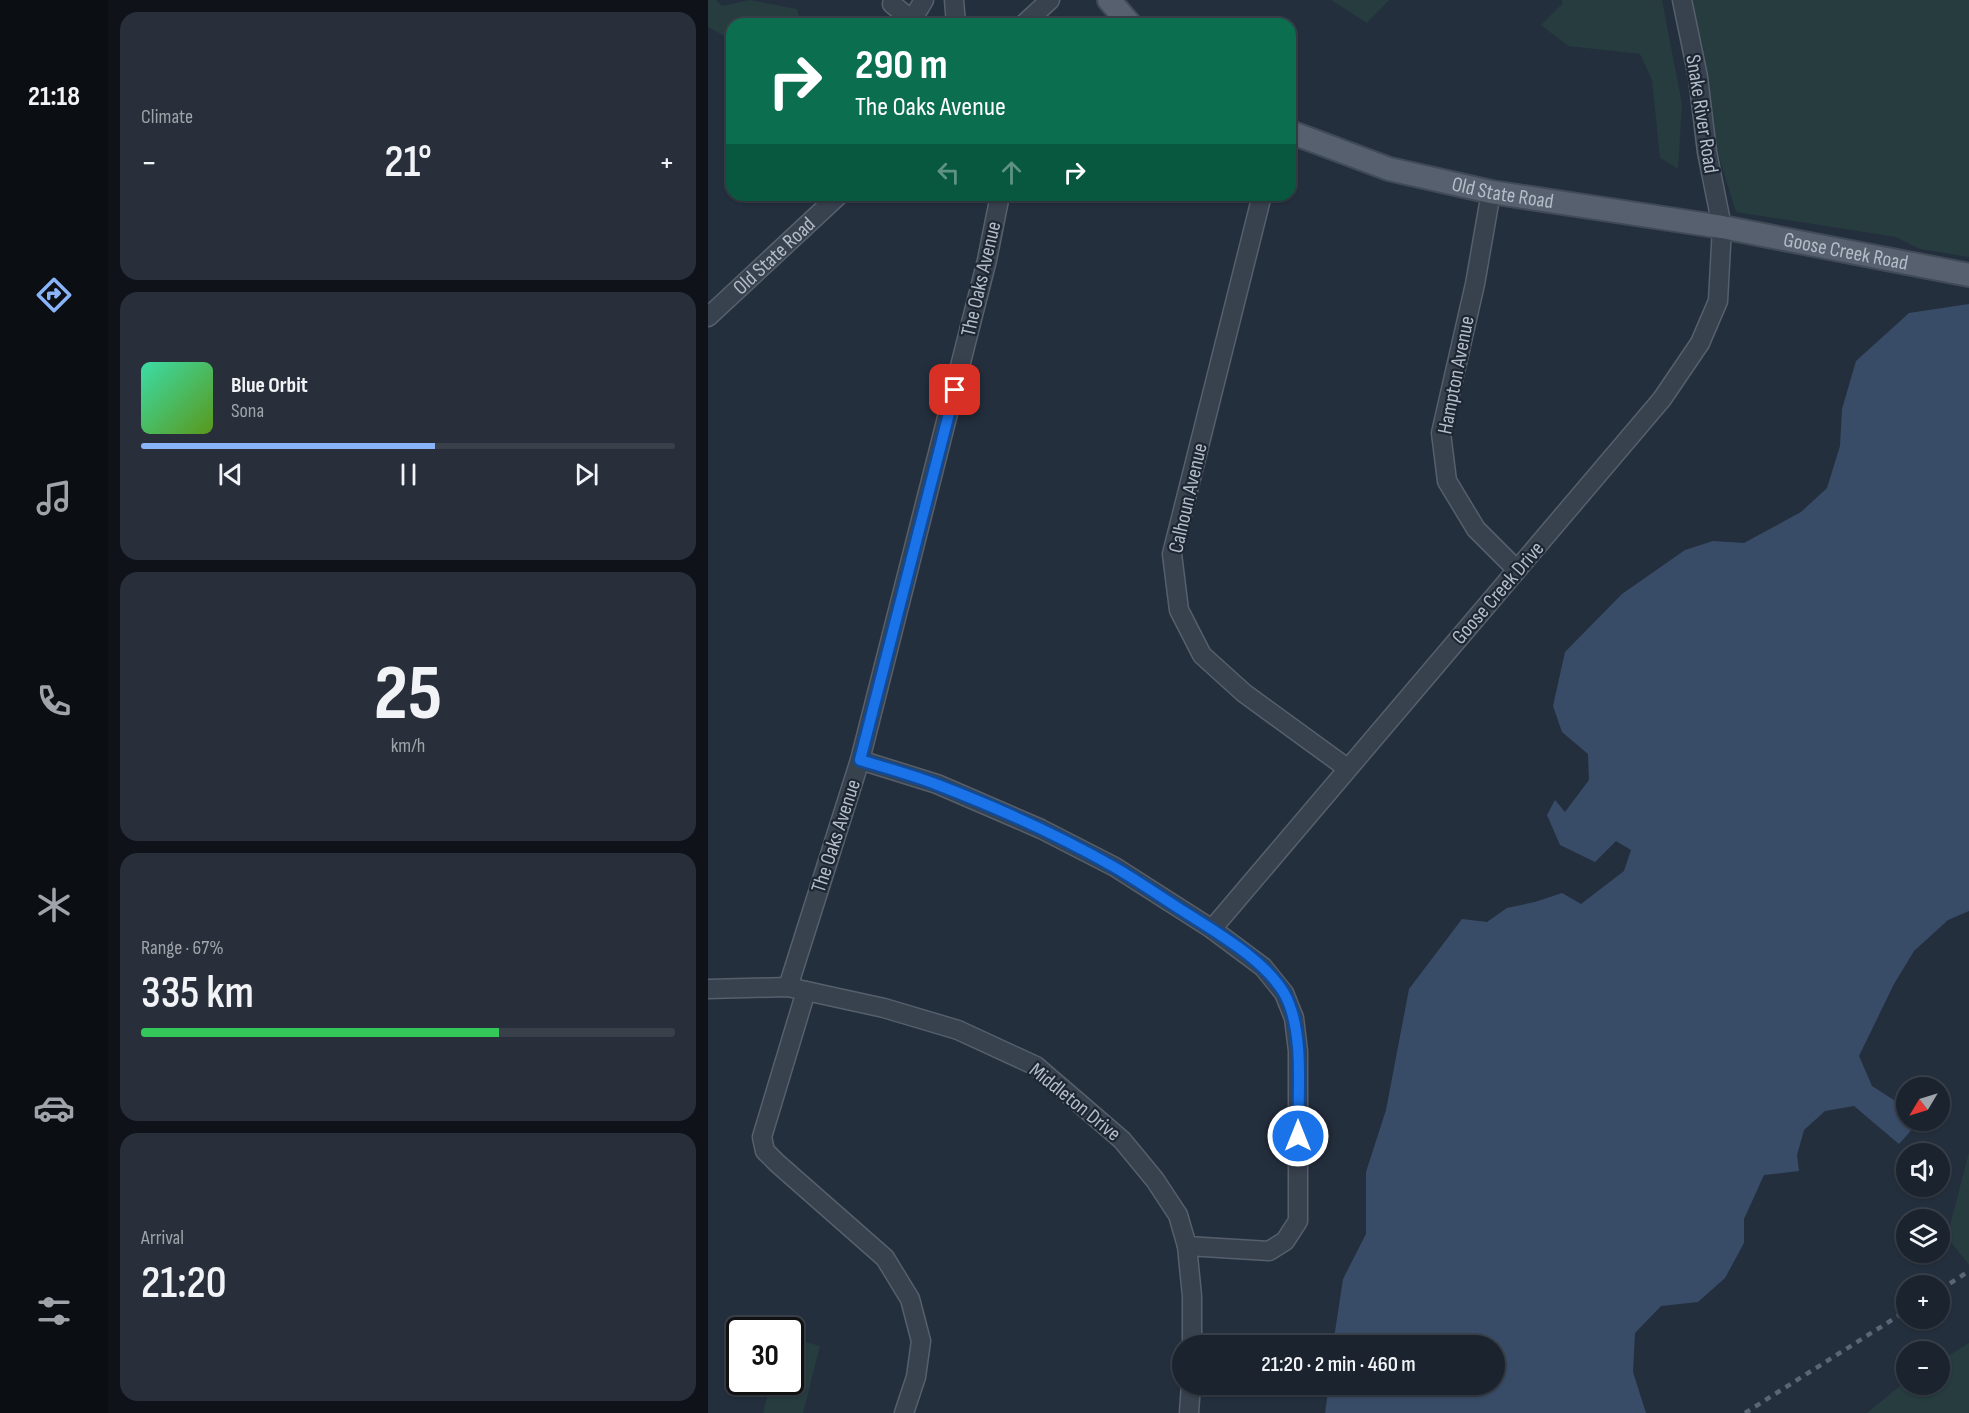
<!DOCTYPE html>
<meta charset="utf-8">
<style>
:root{--surface:#1b232e;--page:#282f3a;--text:#f1f3f6;--muted:#a0a4aa;--line:#39404a;--accent:#8ab4f8}
body{margin:0;font-family:"Sofia Sans Condensed",sans-serif;background:var(--page);color:var(--text);height:100vh;display:flex;flex-direction:column;font-size:22px;white-space:nowrap}
*{box-sizing:border-box;margin:0}
p{font-size:20px;color:var(--muted)}
.icon{flex:none;width:33px;height:33px;fill:none;stroke:currentColor;stroke-width:2;stroke-linecap:round;stroke-linejoin:round}
.map{position:relative;flex:1;overflow:hidden}
.details{display:flex;flex-direction:column;gap:12px;padding:12px;background:#0f1319;width:600px}
.details>*{flex:none}
.banner{position:absolute;left:18px;top:18px;width:570px;height:183px;border-radius:18px;box-shadow:0 2px 4px #0004,0 0 0 2px var(--line);background:#0b6e4f;color:#fff;overflow:hidden}
.needle{width:39px;rotate:232deg}
.fabs{position:absolute;left:1188px;top:1077px;display:grid;gap:12px}
.fabs a{display:grid;place-items:center;width:54px;height:54px;border-radius:50%;background:var(--surface);box-shadow:0 2px 4px #0004,0 0 0 2px var(--line);font-size:30px}
.speed{position:absolute;left:18px;top:1317px;display:flex;gap:12px;font-size:30px;font-weight:700;text-align:center}
.speed>*{display:grid;place-content:center;width:78px;height:78px;border-radius:50%;background:var(--surface);box-shadow:0 2px 4px #0004,0 0 0 2px var(--line);line-height:1}
.speed .limit{border:3px solid #111;border-radius:9px;background:#fff;color:#111}
.pin{position:absolute;display:grid;place-items:center;width:51px;height:51px;color:#fff;margin:-26px;border-radius:12px;box-shadow:0 3px 9px #0006}
.me{position:absolute;width:66px;margin:-33px;rotate:0deg;stroke-linejoin:round;filter:drop-shadow(0 0 4px #0008)}
.turn{display:flex;align-items:center;gap:21px;height:126px;padding:0 30px;font-size:27px}
.turn .icon{width:78px;height:78px;stroke-width:2.5}
.turn b{display:block;font-size:42px;line-height:51px}
.lanes{display:flex;align-items:center;height:57px;padding:0 30px;background:#0003;justify-content:center;gap:30px;direction:ltr}
.lanes .off{opacity:.35}
.big{font-size:45px;font-weight:600;line-height:1.1}
.details .tile{flex:1;display:flex;flex-direction:column;justify-content:center;gap:9px;min-width:0;padding:0 21px;border-radius:18px;background:var(--page)}
.details .dial{align-items:center;gap:0}
.dial b{font-size:78px;line-height:1}
.song{display:flex;align-items:center;gap:18px}
.cover{width:72px;height:72px;border-radius:9px;background:linear-gradient(135deg,hsl(160 70% 55%),hsl(90 70% 35%))}
.played{height:6px;border-radius:3px;background:linear-gradient(90deg,var(--accent) 55%,var(--line) 55%)}
.keys{display:flex;justify-content:space-around;direction:ltr}
.heat{display:flex;justify-content:space-between;align-items:center;font-size:33px;direction:ltr}
.charge{height:9px;border-radius:4px;background:linear-gradient(90deg,#34c759 67%,var(--line) 0)}
.trip{position:absolute;left:464px;top:1335px;width:333px;height:60px;border-radius:30px;background:var(--surface);box-shadow:0 2px 4px #0004,0 0 0 2px var(--line);font-weight:600;line-height:60px;text-align:center}
main{display:flex;flex:1;min-height:0}
.tab-bar{display:flex;flex-direction:column;width:108px;justify-content:space-around;align-items:center;background:#0b0e12;color:var(--muted)}
.tab-bar .icon{width:42px;height:42px}
.tab-bar .on{color:var(--accent)}
.tab-bar b{font-size:27px;color:var(--text)}
.map>svg:first-child{display:block}
.green{fill:#263c3f}
.water{fill:#394c67}
.lines{fill:none;stroke-linecap:round;stroke-linejoin:round}
.minor-casing{stroke:#565f6c;stroke-width:21}
.major-casing{stroke:#414a57;stroke-width:26}
.minor{stroke:#38414e;stroke-width:18}
.major{stroke:#56606e;stroke-width:22}
.rail{stroke:#5a6575;stroke-width:4.5;stroke-dasharray:6 6;stroke-linecap:butt}
.route-casing{stroke:#114b97;stroke-width:15}
.route{stroke:#1a73e8;stroke-width:10}
.labels{text-anchor:middle;dominant-baseline:central;stroke-width:4.5;stroke-linejoin:round;paint-order:stroke}
.street-label{font-size:21px;fill:#b4bcc9;stroke:#1d2633}
</style>
<main>
<nav class="tab-bar">
<b>21:18</b>
<svg class="icon on" aria-label="directions" viewBox="0 0 24 24"><path d="M12 3l9 9-9 9-9-9zM9 14v-3h6M13 9l2 2-2 2"/></svg>
<svg class="icon" aria-label="music" viewBox="0 0 24 24"><path d="M9 18V5l10-2v13"/><circle cx="6" cy="18" r="3"/><circle cx="16" cy="16" r="3"/></svg>
<svg class="icon" aria-label="phone" viewBox="0 0 24 24"><path d="M5 4h4l2 5-3 2q2 4 5 5l2-3 5 2v4C11 20 4 13 5 4z"/></svg>
<svg class="icon" aria-label="climate" viewBox="0 0 24 24"><path d="M12 3v18M4 7l16 10M4 17L20 7"/></svg>
<svg class="icon" aria-label="car" viewBox="0 0 24 24"><path d="M5 17H2v-5l4-1 3-4h7l3 4 3 1v5h-3M9 17h6M6 11h13"/><circle cx="7" cy="17" r="2"/><circle cx="17" cy="17" r="2"/></svg>
<svg class="icon" aria-label="filters" viewBox="0 0 24 24"><path d="M4 7h16M4 17h16"/><circle cx="9" cy="7" r="2"/><circle cx="15" cy="17" r="2"/></svg>
</nav>
<section class="details">
<div class="tile"><p>Climate</p>
<div class="heat"><a>−</a><b class="big">21°</b><a>+</a></div>
</div>
<div class="tile">
<div class="song"><i class="cover"></i><div><b>Blue Orbit</b><p>Sona</p></div></div>
<div class="played"></div>
<div class="keys"><svg class="icon" aria-label="previous" viewBox="0 0 24 24"><path d="M18 5L8 12l10 7zM5 5v14"/></svg><svg class="icon" aria-label="pause" viewBox="0 0 24 24"><path d="M8 5v14M16 5v14"/></svg><svg class="icon" aria-label="next" viewBox="0 0 24 24"><path d="M6 5l10 7-10 7zM19 5v14"/></svg></div>
</div>
<div class="tile dial"><b>25</b><p>km/h</p></div>
<div class="tile"><p>Range · 67%</p><b class="big">335 km</b><div class="charge"></div></div>
<div class="tile"><p>Arrival</p><b class="big">21:20</b></div>
</section>
<div class="map">
<svg width="1261" height="1413" viewBox="0 0 1261 1413">
<rect width="100%" height="100%" fill="#242f3e"/>
<!-- green -->
<path class="green" d="M0 0H8L14 6 42 0 89 9 93 24H24V40L0 27Z
M623 0H681L659 23Z
M854 0H954L974 104 970 169 952 158 944 80 932 54 860 46 833 25 854 4Z
M985 0H1261V257L1212 249 1188 237 1028 212 1009 151 988 33Z
M1261 1152V1265L1239 1237Z
M83 1338 112 1346 95 1413H55L63 1382H82Z
M1261 1343V1413H1159L1198 1381V1384H1232V1361Z"/>
<!-- water -->
<path class="water" d="M1261 304V911L1240 920 1206 951 1186 984 1151 1056 1164 1086 1195 1106 1198 1111V1120L1206 1121 1209 1124 1191 1144 1146 1106 1117 1111 1096 1130 1089 1155 1091 1171 1056 1175 1036 1219V1243L1017 1278 990 1302 953 1306 927 1333 925 1372 938 1413H617L621 1385 786 1384V1346L625 1345 635 1279 658 1234V1172L678 1110 701 989 754 919 779 922 799 908 827 902 854 893 873 904 916 871 923 850 908 841 887 862 852 845 839 815 847 800 857 812 881 780 880 754 854 732 845 706 857 652 914 594 977 550 1005 541 1036 543 1093 512 1119 488 1132 446 1134 409 1148 361 1201 313Z"/>
<g class="lines">
<defs>
<g id="minor">
<path d="M246 0 248 24"/>
<path d="M184 4 209 24"/>
<path d="M204 20 216 0"/>
<path d="M316 24 342 0"/>
<path d="M783 192 767 284 733 433 739 481 768 529 809 570"/>
<path d="M554 195 464 554 471 610 494 655 536 693 639 768"/>
<path id="s1" d="M0 317 131 195"/>
<path d="M152 760 229 784 333 829 407 867 504 929 555 967 576 993 586 1018 590 1051V1221L577 1241 561 1251 479 1246"/>
<path d="M504 929 954 399 992 343 1010 301 1014 227 999 152 990 77 974 0"/>
<path d="M80 987 152 760 279 260 292 195"/>
<path d="M0 989 80 987 176 1008 250 1030 328 1066 414 1140 447 1180 470 1215 479 1246 484 1296V1346"/>
<path d="M98 991 54 1137 57 1151 69 1163 177 1258 202 1299 213 1341 208 1377 196 1413"/>
<path d="M481 1413 483 1384"/>
</g>
<g id="major">
<path d="M401 0 422 24"/>
<path id="s2" d="M582 132 681 169 783 192 1014 227 1261 275"/>
</g>
</defs>
<!-- minor casing -->
<use href="#minor" class="minor-casing"/>
<!-- major casing -->
<use href="#major" class="major-casing"/>
<!-- minor -->
<use href="#minor" class="minor"/>
<!-- major -->
<use href="#major" class="major"/>
<!-- rail -->
<path class="rail" d="M1232 1290 1261 1271
M1037 1413 1198 1311"/>
</g>
<g class="lines">
<defs>
<path id="route" d="M247 390 152 760C178 768 205 775 230 785 290 808 350 835 406 867 432 882 457 900 483 916 514 936 557 961 576 993 597 1030 590 1094 590 1136"/>
</defs>
<!-- route casing -->
<use href="#route" class="route-casing"/>
<!-- route -->
<use href="#route" class="route"/>
</g>
<g class="labels">
<!-- street labels -->
<g class="street-label">
<text transform="translate(994 114) rotate(81)">Snake River Road</text>
<text stroke="none"><textPath href="#s2" startOffset="222">Old State Road</textPath></text>
<text stroke="none"><textPath href="#s2" startOffset="570">Goose Creek Road</textPath></text>
<text stroke="none"><textPath href="#s1" startOffset="90">Old State Road</textPath></text>
<text transform="translate(273 279) rotate(-77)">The Oaks Avenue</text>
<text transform="translate(748 375) rotate(-79)">Hampton Avenue</text>
<text transform="translate(480 498) rotate(-77)">Calhoun Avenue</text>
<text transform="translate(790 593) rotate(-49)">Goose Creek Drive</text>
<text transform="translate(128 836) rotate(-72)">The Oaks Avenue</text>
<text transform="translate(367 1102) rotate(39)">Middleton Drive</text>
</g>
</g>
</svg>
<div class="fabs">
<a><svg class="needle" viewBox="-14 -14 28 28"><path d="M0-13l5 13h-10z" fill="#e53935"/><path d="M0 13l5-13h-10z" fill="#a0a4aa"/></svg></a>
<a><svg class="icon" aria-label="sound" viewBox="0 0 24 24"><path d="M4 9h4l5-4v14l-5-4H4zM17 9q2 3 0 6"/></svg></a>
<a><svg class="icon" aria-label="layers" viewBox="0 0 24 24"><path d="M12 4l9 5-9 5-9-5zM3 14l9 5 9-5"/></svg></a>
<a>+</a>
<a>−</a>
</div>
<div class="speed"><div class="limit">30</div></div>
<div class="pin" style="left:247px;top:390px;background:#d93025"><svg class="icon" aria-label="arrive" viewBox="0 0 24 24"><path d="M6 21V4h12l-3 4 3 4H6"/></svg></div>
<svg class="me" style="left:590px;top:1136px" viewBox="-20 -20 40 40"><circle r="17" fill="#1a73e8" stroke="#fff" stroke-width="3"/><path d="M0-11L8 9 0 5-8 9z" fill="#fff"/></svg>
<div class="trip">21:20 · 2 min · 460 m</div>
<div class="banner">
<div class="turn"><svg class="icon" aria-label="right" viewBox="0 0 24 24"><path d="M7 20v-9h11M14 6l5 5-5 5"/></svg><div><b>290 m</b>The Oaks Avenue</div></div>
<div class="lanes"><svg class="icon off" aria-label="left" viewBox="0 0 24 24"><path d="M17 20v-9H6M10 6l-5 5 5 5"/></svg><svg class="icon off" aria-label="ahead" viewBox="0 0 24 24"><path d="M12 20V5M6 11l6-6 6 6"/></svg><svg class="icon" aria-label="right" viewBox="0 0 24 24"><path d="M7 20v-9h11M14 6l5 5-5 5"/></svg></div>
</div>
</div>
</main>
